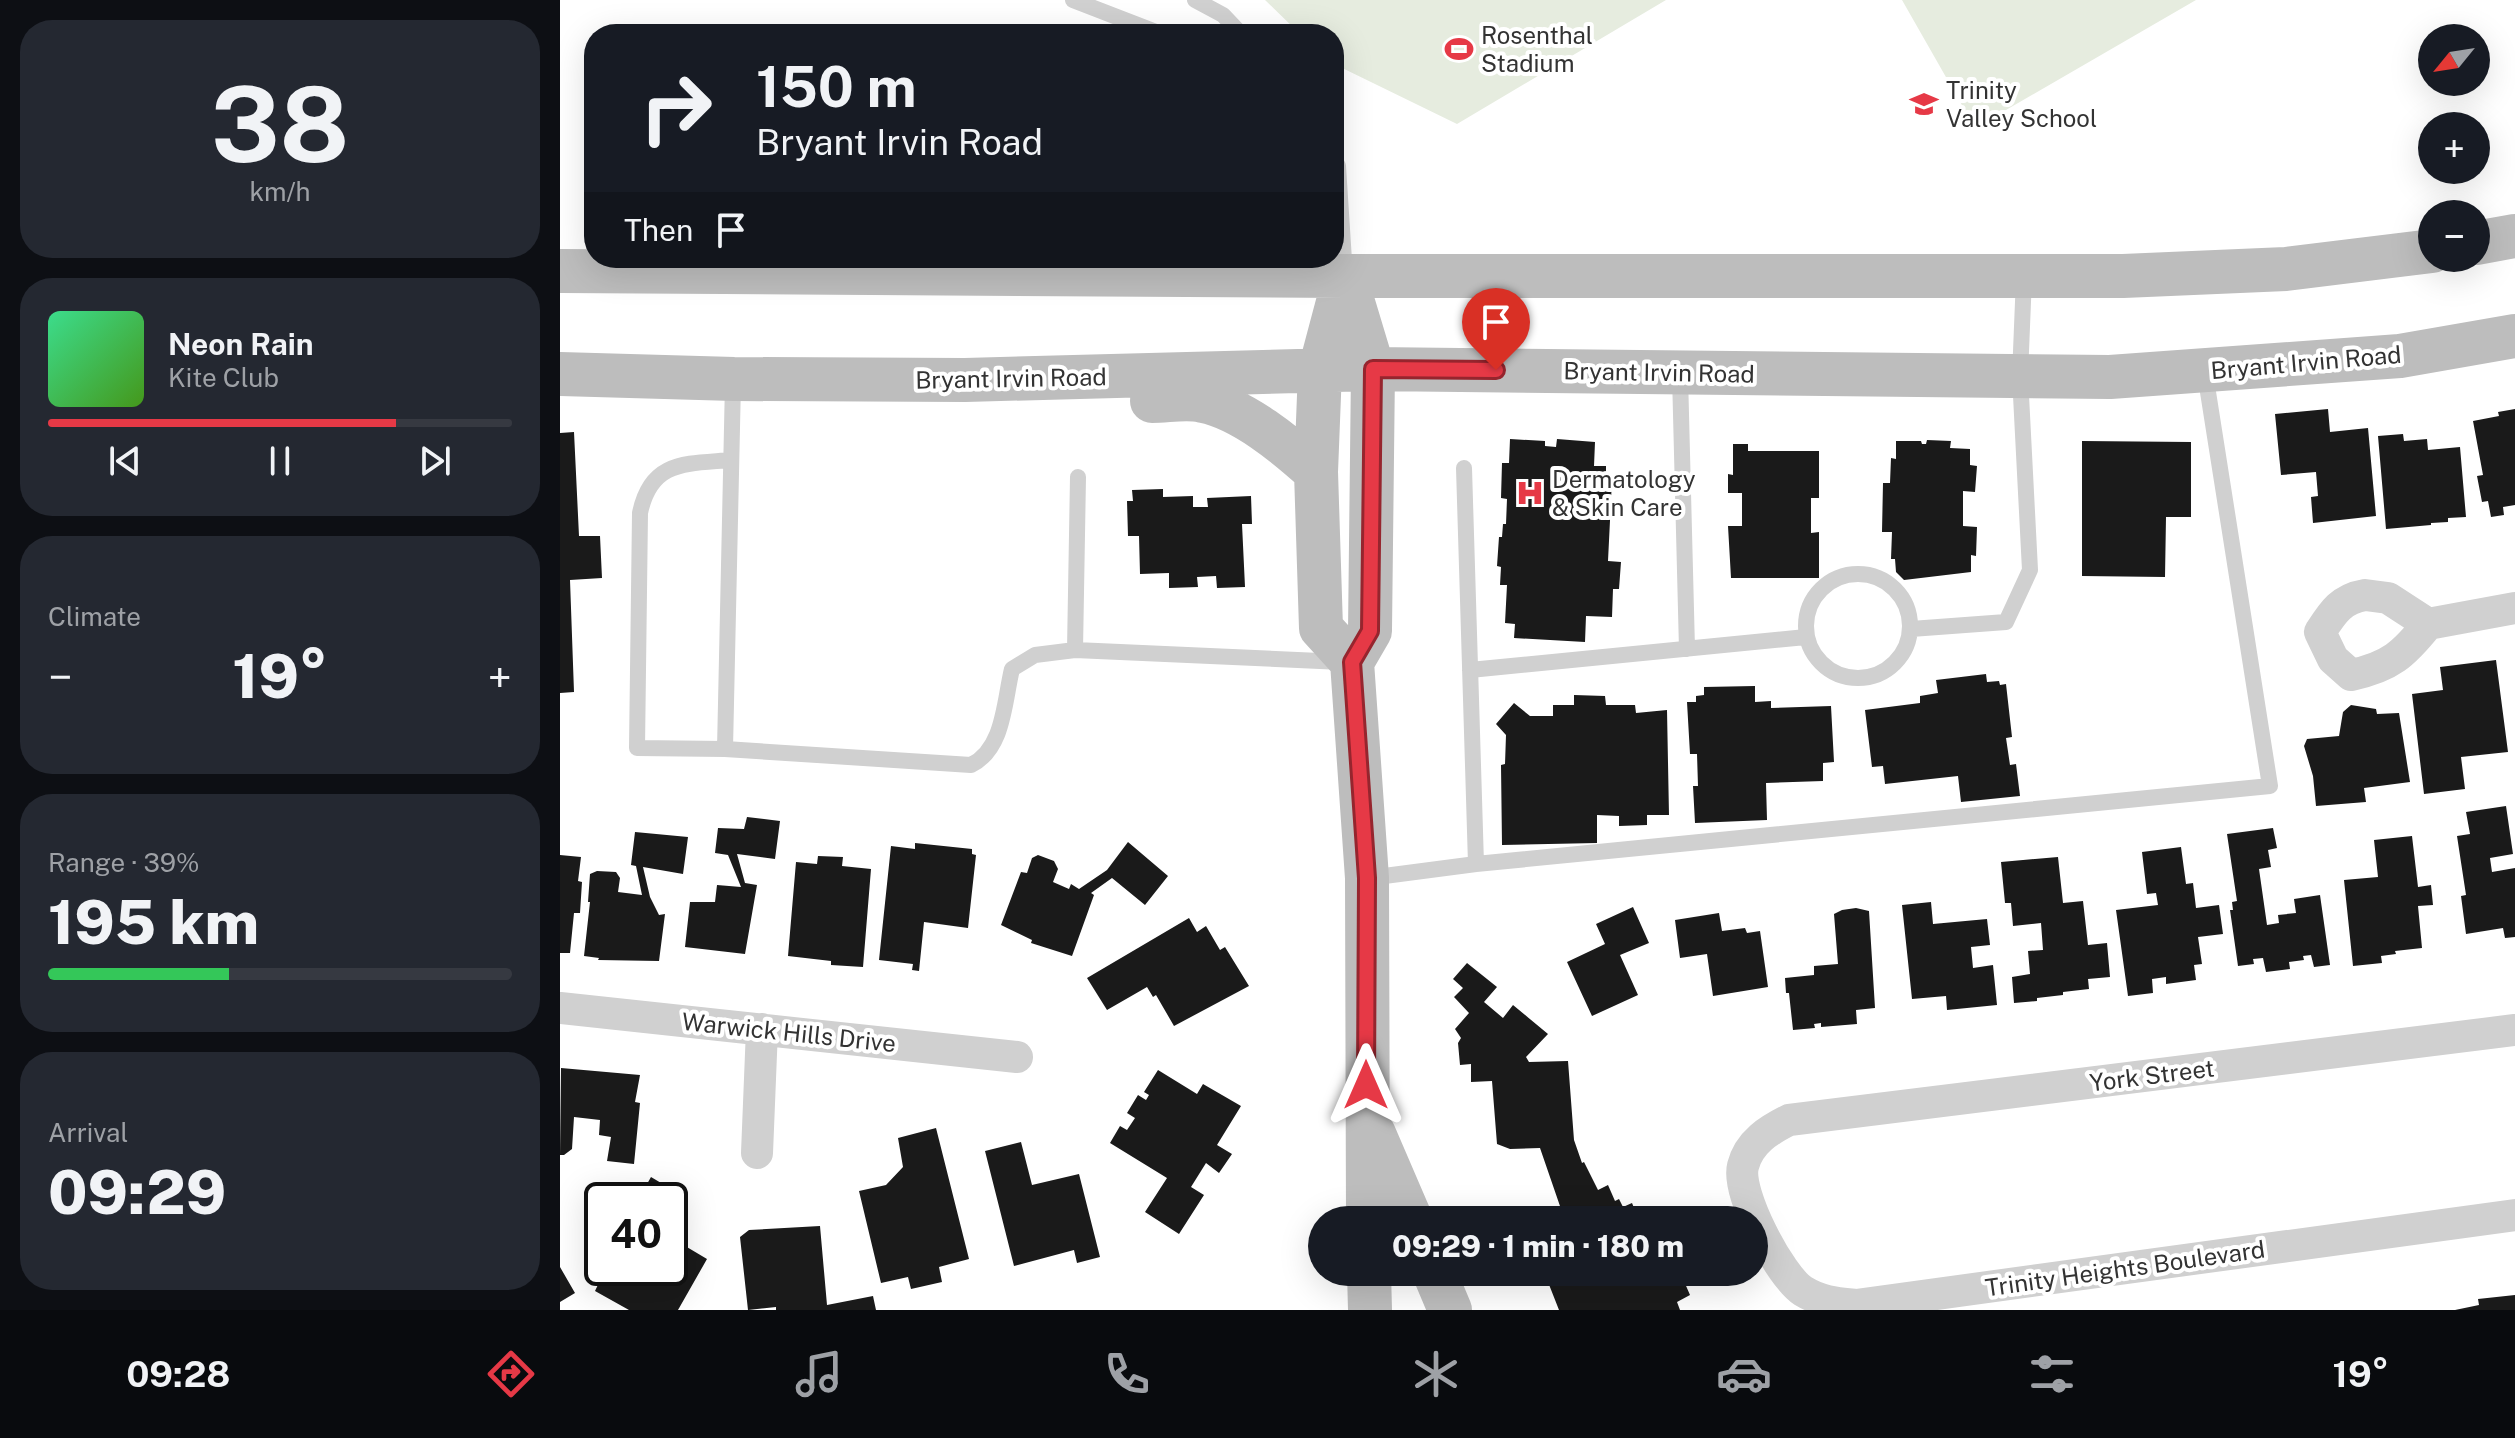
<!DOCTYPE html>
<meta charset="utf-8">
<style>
:root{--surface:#171b24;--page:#242831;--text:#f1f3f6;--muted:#9ea1a6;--line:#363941;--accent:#e63946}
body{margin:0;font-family:"Public Sans",sans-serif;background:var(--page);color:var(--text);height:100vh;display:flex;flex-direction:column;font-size:30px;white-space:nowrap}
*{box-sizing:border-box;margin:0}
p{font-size:26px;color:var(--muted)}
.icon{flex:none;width:44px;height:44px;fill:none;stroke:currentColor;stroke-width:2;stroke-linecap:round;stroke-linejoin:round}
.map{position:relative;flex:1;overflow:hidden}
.sheet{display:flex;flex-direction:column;gap:20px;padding:20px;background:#0d0f14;width:560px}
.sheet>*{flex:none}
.hud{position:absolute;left:24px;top:24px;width:760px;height:244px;border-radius:32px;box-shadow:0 8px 32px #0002;background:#171b24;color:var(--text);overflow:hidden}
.needle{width:52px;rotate:240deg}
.tools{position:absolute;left:1858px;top:24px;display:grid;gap:16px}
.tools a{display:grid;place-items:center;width:72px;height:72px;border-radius:50%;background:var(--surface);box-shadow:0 8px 32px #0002;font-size:40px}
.speed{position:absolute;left:24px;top:1182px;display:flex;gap:16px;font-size:40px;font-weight:700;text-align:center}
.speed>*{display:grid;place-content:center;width:104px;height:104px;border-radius:50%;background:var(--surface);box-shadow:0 8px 32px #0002;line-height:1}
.speed .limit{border:4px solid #111;border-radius:12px;background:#fff;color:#111}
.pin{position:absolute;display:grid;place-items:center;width:68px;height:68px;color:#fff;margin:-82px -34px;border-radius:50% 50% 50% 0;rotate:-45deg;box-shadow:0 0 8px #0007}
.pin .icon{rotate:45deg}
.me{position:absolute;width:88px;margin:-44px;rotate:0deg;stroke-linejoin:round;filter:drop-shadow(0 0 6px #0008)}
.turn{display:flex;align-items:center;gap:28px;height:168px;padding:0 40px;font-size:36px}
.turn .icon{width:104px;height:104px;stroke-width:2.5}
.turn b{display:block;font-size:56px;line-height:68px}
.then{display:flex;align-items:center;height:76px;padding:0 40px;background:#0003;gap:16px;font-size:30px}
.big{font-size:60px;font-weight:800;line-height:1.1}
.sheet .card{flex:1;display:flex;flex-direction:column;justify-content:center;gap:12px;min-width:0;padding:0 28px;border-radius:32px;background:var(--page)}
.sheet .dial{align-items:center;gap:0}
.dial b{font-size:104px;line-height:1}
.song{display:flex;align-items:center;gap:24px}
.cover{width:96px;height:96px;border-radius:12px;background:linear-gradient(135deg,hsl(150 70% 55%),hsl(100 70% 35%))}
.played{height:8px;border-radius:4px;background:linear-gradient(90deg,var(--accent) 75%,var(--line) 75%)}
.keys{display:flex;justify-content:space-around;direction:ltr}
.heat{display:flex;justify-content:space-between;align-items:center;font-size:44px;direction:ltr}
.charge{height:12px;border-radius:6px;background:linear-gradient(90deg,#34c759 39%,var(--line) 0)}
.trip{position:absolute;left:748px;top:1206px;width:460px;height:80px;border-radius:40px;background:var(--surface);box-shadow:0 8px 32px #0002;font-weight:800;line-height:80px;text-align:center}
.dock{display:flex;height:128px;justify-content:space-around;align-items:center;background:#090b0e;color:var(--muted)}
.dock .icon{width:56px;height:56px}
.dock .current{color:var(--accent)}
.dock b{font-size:36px;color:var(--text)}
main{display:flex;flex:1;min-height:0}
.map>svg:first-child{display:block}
.green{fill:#e6ecdf}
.building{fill:#1a1a1a}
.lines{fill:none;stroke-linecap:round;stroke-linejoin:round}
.lane{stroke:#d0d0d0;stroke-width:16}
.street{stroke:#d0d0d0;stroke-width:32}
.secondary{stroke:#bdbdbd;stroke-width:44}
.route-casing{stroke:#96252e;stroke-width:20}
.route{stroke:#e63946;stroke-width:14}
.labels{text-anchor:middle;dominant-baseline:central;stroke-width:8;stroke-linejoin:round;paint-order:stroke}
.poi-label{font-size:24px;fill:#333;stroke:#fff;text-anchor:start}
.street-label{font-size:24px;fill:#333;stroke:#fff}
</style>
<main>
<section class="sheet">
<div class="card dial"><b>38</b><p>km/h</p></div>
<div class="card">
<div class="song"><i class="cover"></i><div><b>Neon Rain</b><p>Kite Club</p></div></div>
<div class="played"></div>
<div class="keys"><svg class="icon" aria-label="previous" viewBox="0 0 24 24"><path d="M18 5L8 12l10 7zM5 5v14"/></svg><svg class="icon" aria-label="pause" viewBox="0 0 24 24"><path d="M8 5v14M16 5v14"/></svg><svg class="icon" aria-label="next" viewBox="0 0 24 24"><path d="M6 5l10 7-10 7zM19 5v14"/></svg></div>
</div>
<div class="card"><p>Climate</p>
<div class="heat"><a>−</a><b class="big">19°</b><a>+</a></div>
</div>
<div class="card"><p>Range · 39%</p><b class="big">195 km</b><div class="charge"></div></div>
<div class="card"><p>Arrival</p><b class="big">09:29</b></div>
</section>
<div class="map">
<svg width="1955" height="1310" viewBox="0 0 1955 1310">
<rect width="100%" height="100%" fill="#fff"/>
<!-- green -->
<path class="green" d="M705 0H1106L897 124 774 64V34H740Z
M1342 0H1636L1415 128Z"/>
<!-- building -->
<path class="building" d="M1768 409 1770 432 1808 428 1816 516 1753 523 1751 497 1758 496 1756 472 1721 475 1715 414Z
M1955 409V505L1943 507 1944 515 1931 517 1928 501 1922 502 1917 476 1923 475 1913 421 1939 416 1938 412Z
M14 432 19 536H40L42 578 10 580 14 692 0 693V433Z
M1843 434 1844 441 1867 439 1868 450 1900 447 1906 517 1888 518V522L1871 523V525L1826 529 1818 436Z
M950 439 985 441V446L996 447 997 439 1035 442 1034 466H1046V479L1052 480 1048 561 1061 562 1059 589H1053L1052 617 1026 616 1025 642 954 638 955 624 945 623 947 585H940L941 567 937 566 939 537H942L943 524H946L947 499 941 498 942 463H949Z
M1367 440 1391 441 1390 448 1410 449V465L1417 466 1415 492 1403 491V526L1417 527 1416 556 1411 555V572L1344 580 1336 572 1335 559H1331L1332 532H1322L1323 483H1330L1331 458 1336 459V441H1361L1362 444H1366Z
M1522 441 1631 442V517H1606L1605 577 1522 576Z
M1173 444H1188V451H1259V498H1251V533L1259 532V578H1171L1168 526H1182V493H1168V474L1173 475Z
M603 489V497L633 496V507H648L647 498 691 496 692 524H682L685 587 657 588 656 576 637 577 638 587 609 588V573L580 574 579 536H568L567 501H573L572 490Z
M1936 660 1948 752 1901 757 1905 789 1864 794 1852 694 1883 690 1880 667Z
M1426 674 1427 682 1439 681 1440 685 1446 684 1452 737 1446 738 1450 765 1456 764 1460 796 1401 802 1398 776 1325 784 1323 766 1312 767 1305 710 1360 703V696L1378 693 1376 680Z
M1195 686V702L1211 701V708L1271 706 1274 762 1263 763V781L1206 783 1207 820 1135 823 1133 786H1138L1137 754H1130L1127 702H1136V696L1144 695V687Z
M1014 695 1045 696 1046 705H1075L1076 713 1107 710 1109 815H1087V825L1059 826V816L1037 815V843L942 845 941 765 945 764 946 735 936 724 954 703 970 716H993V705H1014Z
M1791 705 1816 709 1817 714 1839 713 1850 782 1804 788 1806 802 1756 806 1753 776 1744 746 1747 739 1779 736 1783 712Z
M1946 806 1953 854 1930 858 1932 872 1955 868V937L1945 938 1943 928 1906 934 1901 896 1906 895 1897 836 1910 834 1906 812Z
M187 817 220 821 215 859 177 854 185 883 197 885 185 954 125 947 130 902H155L157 885 181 887 168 855 155 853 158 828 184 829Z
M1713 828 1717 848 1708 850 1711 867 1699 869 1707 925 1719 923 1718 915 1736 913 1734 899 1760 895 1770 965 1754 967 1751 955 1743 956 1744 960 1729 962 1730 969 1706 972 1703 958 1693 959 1694 964 1678 966 1670 910H1673L1672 902 1677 901 1667 834Z
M75 832 128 837 123 874 83 867 90 897 99 915 105 914 99 961 38 960 39 958 24 956 30 902H28L30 874 37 871 56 872 60 878 58 892 82 895 76 866 71 865Z
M1852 836 1858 887 1871 885 1873 905 1858 906 1862 948 1835 951 1836 954 1821 956 1822 963 1793 966 1784 880 1818 877 1814 840Z
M568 842 608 876 585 905 552 878 531 893 534 895 512 956 471 943 472 940 441 925 461 872 467 873 472 858 478 855 494 861 498 869 493 882 509 889 511 884 519 889 547 870Z
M355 843 412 849V854L416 855 408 928 364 922 359 971 352 970 353 964 319 960 331 846 355 849Z
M1621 847 1626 884 1633 883 1636 908 1659 905 1663 934 1638 937 1642 964 1634 965 1636 980 1606 984V977L1592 979 1593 993 1568 996 1556 910 1598 905 1596 893 1587 894 1582 852Z
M0 855 21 857 18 881 22 882 20 913H14L10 953H0Z
M258 856 283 857 282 866 311 869 303 967 271 965V961L228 956 236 862 257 864Z
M1498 857 1503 903 1523 901 1528 945 1547 943 1550 977 1528 979 1529 989 1503 992V995L1477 998V1001L1454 1003 1452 977 1470 974 1468 951 1483 950 1481 923 1453 926 1451 903H1445L1441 862Z
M1371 902 1373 924 1427 919 1430 945 1411 947 1413 968 1433 965 1437 1005 1387 1010 1386 996 1352 999 1342 905Z
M1073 907 1089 943 1060 955 1078 995 1032 1016 1007 962 1045 944 1036 924Z
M1296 908 1309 911 1315 1008 1296 1010 1297 1024 1261 1027V1023L1254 1024 1255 1028 1233 1030 1229 993H1226L1225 978 1254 975V966L1278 964 1274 914 1282 910Z
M1159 913 1162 931 1185 928 1187 933 1200 931 1208 987 1153 996 1147 954 1120 958 1115 920Z
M629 918 637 932 646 926 660 950 665 947 689 986 614 1026 596 995 593 997 587 987 547 1010 527 978Z
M907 963 937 987 924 1002 943 1018 953 1005 988 1034 966 1057 969 1062 1008 1061 1014 1140 1022 1163 1024 1162 1038 1190 1048 1185 1055 1201 1059 1199 1063 1207 1072 1203 1079 1220H996L1001 1209 980 1148 950 1149 937 1144 932 1081 911 1082V1064L900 1065 898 1043 901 1038 895 1029 909 1013 894 997 903 988 893 979Z
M1 1068 80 1075 75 1102 80 1103 74 1164 47 1161 51 1137 39 1135 40 1120 14 1117 12 1149 4 1155H0Z
M598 1070 637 1094 643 1084 681 1106 657 1145 672 1154 659 1173 646 1163 631 1187 644 1195 619 1234 585 1212 607 1178 550 1143 560 1126 567 1130 575 1118 567 1113 578 1095 586 1100 589 1095 584 1092Z
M376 1128 409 1259 379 1267 382 1282 351 1289 348 1277 321 1283 299 1191 326 1185 343 1167 338 1138Z
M461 1142 472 1185 519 1174 540 1257 517 1263 514 1250 454 1266 425 1151Z
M91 1177 128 1199 110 1227V1200H78Z
M260 1226 267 1305 313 1296 316 1310H216V1307L188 1310 180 1237 189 1230Z
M110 1237 147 1259 118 1310H69L35 1291 46 1268H110Z
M0 1267 15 1293 0 1302Z
M1013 1272H1033L1036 1278 1050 1272H1120L1130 1295 1117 1302 1120 1310H999L988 1282Z
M1955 1295V1310H1895L1919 1305 1918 1299Z"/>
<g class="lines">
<!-- lane -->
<path class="lane" d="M513 0 601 34
M635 0 663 15 681 34
M774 159 778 166 785 276
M1120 375 1127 649
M173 382 165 749 411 765C444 749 444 702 452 669L475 655 515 650
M904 468 916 864
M518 477 515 650 782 662
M1246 626a52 52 0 1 1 104 0a52 52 0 1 1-104 0Z
M1351 629 1446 622 1470 570 1460 376 1464 277
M910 670 1246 637
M165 749 77 748 80 513C91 460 126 464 171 460
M809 878 916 864 1710 786 1645 373"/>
<!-- street -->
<path class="street" d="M1805 595 1828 598 1868 624C1844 654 1830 667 1791 675L1773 659 1760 632C1773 612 1781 599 1805 595Z
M1868 624 1955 608
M0 1008 457 1057
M1955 1030 1229 1120C1209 1130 1189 1142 1183 1166 1176 1193 1220 1276 1243 1291 1261 1302 1275 1303 1296 1305L1955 1215
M197 1153 202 1029"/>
<!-- secondary -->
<path class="secondary" d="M1916 243 1955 236
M0 271 785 276H1563L1726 269 1872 251
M785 276 813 369 810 631 792 662 807 878 808 1220
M785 276 760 370 756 472 761 628 792 662
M0 374 174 379 405 380 813 369 1550 377 1840 356 1955 336
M592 401C608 401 628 397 643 401 683 409 726 445 756 472
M814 1134 851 1220
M809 1272 810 1310
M874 1272 890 1310"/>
</g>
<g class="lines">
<defs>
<path id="route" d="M806 1085 807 878 792 662 810 631 813 369 936 370"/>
</defs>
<!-- route casing -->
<use href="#route" class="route-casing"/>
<!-- route -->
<use href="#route" class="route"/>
</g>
<!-- icons -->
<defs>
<symbol id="stadium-bare" viewBox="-9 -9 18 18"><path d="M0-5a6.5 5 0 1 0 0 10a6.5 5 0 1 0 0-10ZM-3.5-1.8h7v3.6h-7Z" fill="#e63946" stroke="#fff" stroke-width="2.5" paint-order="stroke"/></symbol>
<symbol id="school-bare" viewBox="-9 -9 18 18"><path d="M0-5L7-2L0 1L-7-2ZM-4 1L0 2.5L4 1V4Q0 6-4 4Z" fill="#e63946" stroke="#fff" stroke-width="2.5" paint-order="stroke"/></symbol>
<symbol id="hospital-bare" viewBox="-9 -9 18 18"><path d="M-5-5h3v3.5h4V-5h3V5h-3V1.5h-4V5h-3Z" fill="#e63946" stroke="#fff" stroke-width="2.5" paint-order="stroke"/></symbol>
</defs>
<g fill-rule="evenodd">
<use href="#stadium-bare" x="879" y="29" width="40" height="40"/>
<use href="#school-bare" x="1344" y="84" width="40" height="40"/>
<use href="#hospital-bare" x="950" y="473" width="40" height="40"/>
</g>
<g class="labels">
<!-- poi labels -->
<g class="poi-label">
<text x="921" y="35">Rosenthal<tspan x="921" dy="28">Stadium</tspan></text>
<text x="1386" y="90">Trinity<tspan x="1386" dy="28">Valley School</tspan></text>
<text x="992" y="479">Dermatology<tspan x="992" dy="28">&amp; Skin Care</tspan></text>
</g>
<!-- street labels -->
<g class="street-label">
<text transform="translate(1746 362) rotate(-5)">Bryant Irvin Road</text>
<text transform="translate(1099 372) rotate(1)">Bryant Irvin Road</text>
<text transform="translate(451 378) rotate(-1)">Bryant Irvin Road</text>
<text transform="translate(229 1032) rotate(6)">Warwick Hills Drive</text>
<text transform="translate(1592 1075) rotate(-7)">York Street</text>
<text transform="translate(1565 1268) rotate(-8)">Trinity Heights Boulevard</text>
</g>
</g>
</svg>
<div class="tools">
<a><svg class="needle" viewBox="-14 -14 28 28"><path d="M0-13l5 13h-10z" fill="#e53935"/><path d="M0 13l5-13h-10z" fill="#9ea1a6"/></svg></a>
<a>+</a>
<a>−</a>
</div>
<div class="speed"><div class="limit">40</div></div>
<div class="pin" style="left:936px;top:370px;background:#d93025"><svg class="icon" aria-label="arrive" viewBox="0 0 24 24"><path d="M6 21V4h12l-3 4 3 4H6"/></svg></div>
<svg class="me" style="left:806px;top:1085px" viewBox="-20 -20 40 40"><path d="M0-17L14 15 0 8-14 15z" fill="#e63946" stroke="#fff" stroke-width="4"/></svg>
<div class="trip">09:29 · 1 min · 180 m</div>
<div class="hud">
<div class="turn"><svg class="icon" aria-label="right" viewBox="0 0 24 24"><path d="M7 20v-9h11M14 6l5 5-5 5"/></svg><div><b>150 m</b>Bryant Irvin Road</div></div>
<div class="then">Then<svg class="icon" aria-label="arrive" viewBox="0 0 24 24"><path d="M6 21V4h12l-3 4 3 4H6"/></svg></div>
</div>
</div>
</main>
<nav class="dock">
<b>09:28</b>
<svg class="icon current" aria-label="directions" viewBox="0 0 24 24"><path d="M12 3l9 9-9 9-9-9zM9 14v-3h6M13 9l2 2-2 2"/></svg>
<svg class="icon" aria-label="music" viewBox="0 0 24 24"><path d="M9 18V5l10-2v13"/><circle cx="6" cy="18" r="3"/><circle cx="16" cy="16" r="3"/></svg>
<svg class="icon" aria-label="phone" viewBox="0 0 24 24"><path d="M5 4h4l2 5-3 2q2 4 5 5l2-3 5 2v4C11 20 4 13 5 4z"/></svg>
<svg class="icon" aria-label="climate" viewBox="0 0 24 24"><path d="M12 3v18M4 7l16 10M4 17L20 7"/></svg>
<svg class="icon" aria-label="car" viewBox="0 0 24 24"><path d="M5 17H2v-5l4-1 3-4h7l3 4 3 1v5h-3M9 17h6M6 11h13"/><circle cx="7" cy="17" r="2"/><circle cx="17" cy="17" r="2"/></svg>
<svg class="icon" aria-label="filters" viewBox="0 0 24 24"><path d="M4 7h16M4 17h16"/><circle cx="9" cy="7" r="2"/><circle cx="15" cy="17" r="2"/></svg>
<b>19°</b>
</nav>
